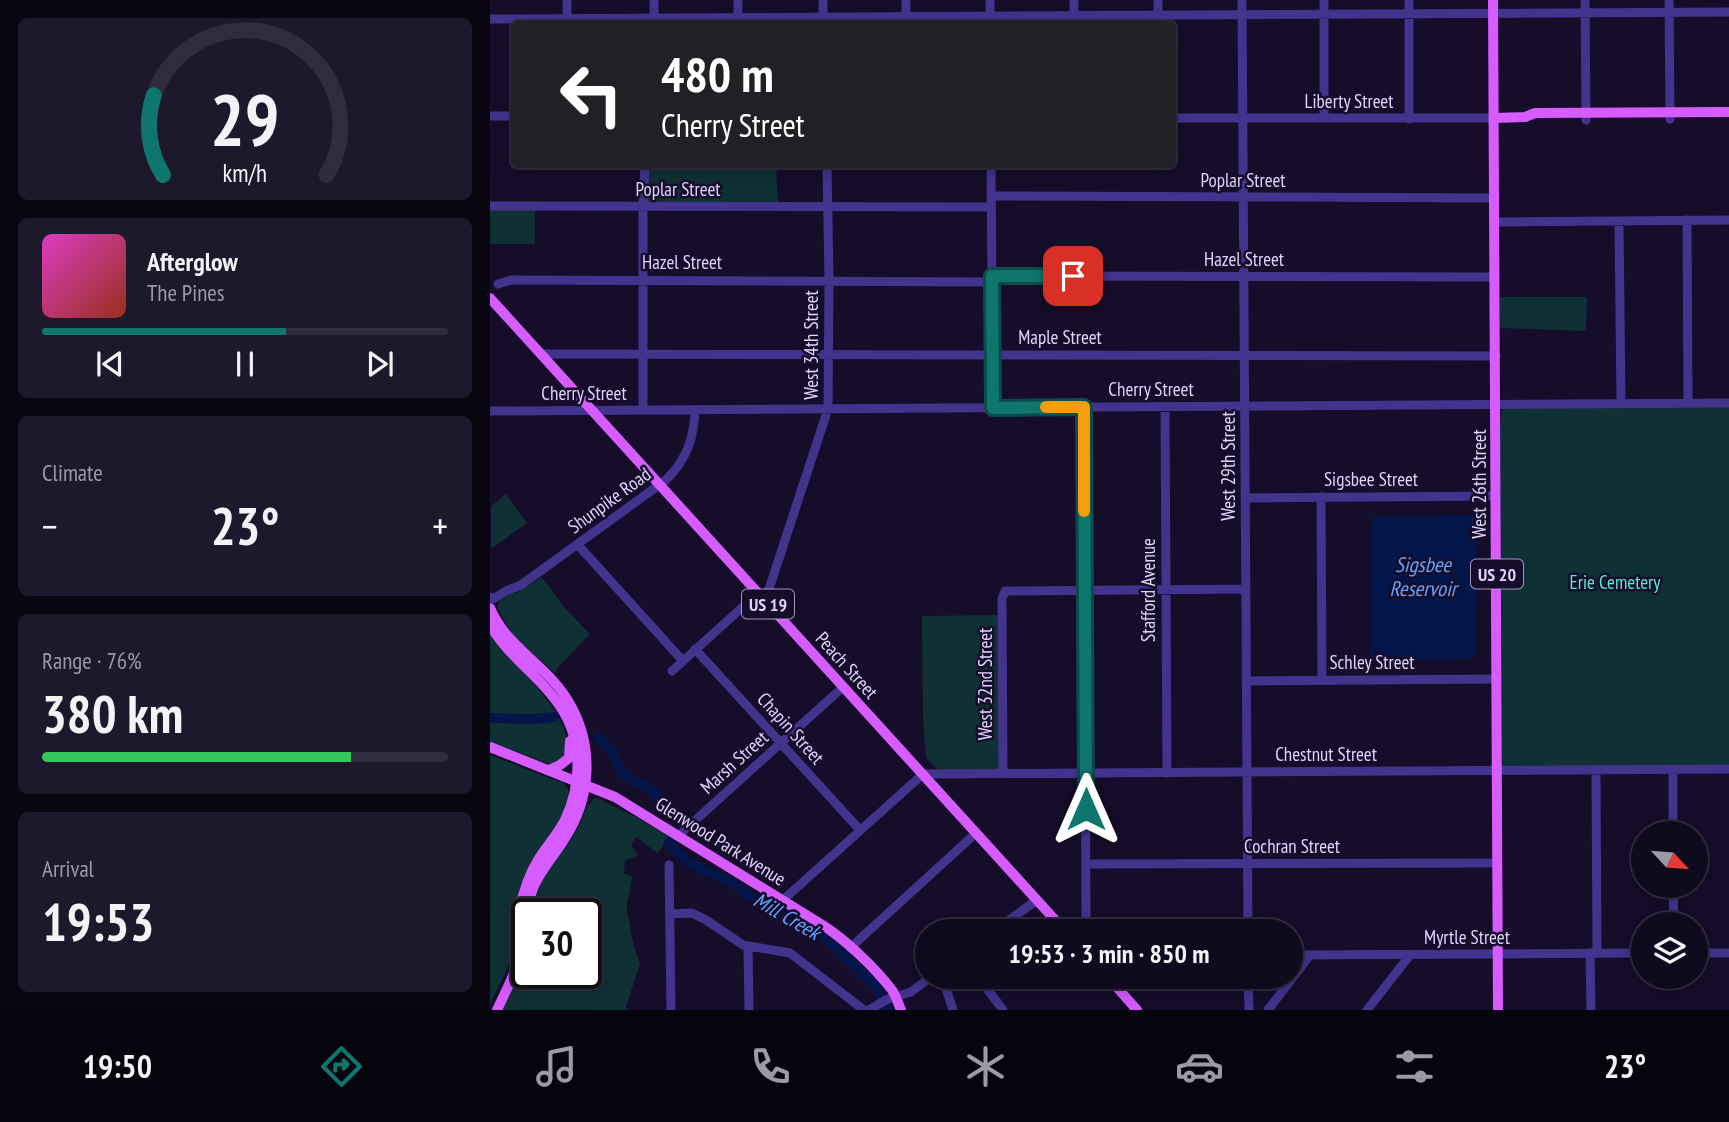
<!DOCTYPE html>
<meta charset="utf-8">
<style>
:root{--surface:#100a1f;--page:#1e182c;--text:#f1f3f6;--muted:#9c9aa4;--line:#302b3d;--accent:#0f766e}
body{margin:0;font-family:"PT Sans Narrow",sans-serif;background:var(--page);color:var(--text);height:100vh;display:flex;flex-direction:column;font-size:26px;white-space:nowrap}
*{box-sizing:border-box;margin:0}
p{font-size:23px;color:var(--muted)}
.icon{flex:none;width:38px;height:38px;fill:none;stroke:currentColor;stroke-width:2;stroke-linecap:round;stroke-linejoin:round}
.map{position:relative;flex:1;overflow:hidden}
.side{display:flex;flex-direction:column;gap:18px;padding:18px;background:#090611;width:490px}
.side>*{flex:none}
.top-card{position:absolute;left:21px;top:21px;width:665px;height:147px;border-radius:7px;box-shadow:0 4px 18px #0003,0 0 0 2px var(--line);background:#202124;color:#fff;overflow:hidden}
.needle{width:46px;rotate:116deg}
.buttons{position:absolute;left:1141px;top:821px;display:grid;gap:14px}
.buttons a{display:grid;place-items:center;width:77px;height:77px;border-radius:50%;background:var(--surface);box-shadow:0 4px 18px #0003,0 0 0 2px var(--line);font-size:35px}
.speed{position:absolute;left:21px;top:898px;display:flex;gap:14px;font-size:35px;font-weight:700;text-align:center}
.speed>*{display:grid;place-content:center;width:91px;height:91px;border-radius:50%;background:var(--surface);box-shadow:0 4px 18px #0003,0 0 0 2px var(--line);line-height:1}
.speed .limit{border:4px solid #111;border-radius:10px;background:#fff;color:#111}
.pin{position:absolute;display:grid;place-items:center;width:60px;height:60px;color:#fff;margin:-30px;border-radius:14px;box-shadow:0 4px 10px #0006}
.me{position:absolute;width:77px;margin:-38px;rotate:0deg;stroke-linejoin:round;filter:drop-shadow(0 0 5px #0008)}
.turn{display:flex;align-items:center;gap:24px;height:147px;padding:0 35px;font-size:32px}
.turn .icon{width:91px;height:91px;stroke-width:2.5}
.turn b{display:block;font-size:49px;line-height:60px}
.big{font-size:52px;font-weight:600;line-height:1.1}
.side .widget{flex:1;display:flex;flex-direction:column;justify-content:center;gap:10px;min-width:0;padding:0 24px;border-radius:10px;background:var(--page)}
.side .dial{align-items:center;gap:0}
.dial svg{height:182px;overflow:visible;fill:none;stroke:var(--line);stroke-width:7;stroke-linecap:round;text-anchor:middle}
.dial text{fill:var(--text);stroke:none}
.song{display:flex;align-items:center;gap:21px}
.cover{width:84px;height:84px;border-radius:10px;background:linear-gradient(135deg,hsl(310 70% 55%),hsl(10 70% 35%))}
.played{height:7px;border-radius:4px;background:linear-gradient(90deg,var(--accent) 60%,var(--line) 60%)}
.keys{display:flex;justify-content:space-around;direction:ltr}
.heat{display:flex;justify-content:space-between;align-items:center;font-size:38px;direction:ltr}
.charge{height:10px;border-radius:5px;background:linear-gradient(90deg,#34c759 76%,var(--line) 0)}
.trip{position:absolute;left:425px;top:919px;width:388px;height:70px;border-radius:35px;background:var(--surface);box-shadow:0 4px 18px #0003,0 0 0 2px var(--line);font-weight:600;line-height:70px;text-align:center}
.dock{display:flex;height:112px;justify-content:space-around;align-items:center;background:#06040c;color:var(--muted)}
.dock .icon{width:49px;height:49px}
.dock .selected{color:var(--accent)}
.dock b{font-size:32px;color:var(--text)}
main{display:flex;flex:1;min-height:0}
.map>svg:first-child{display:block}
.green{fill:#0f3034}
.water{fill:#04154a}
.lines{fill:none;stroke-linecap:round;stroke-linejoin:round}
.river{stroke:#04154a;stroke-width:10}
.minor{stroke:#42338d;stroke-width:9}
.major{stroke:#d65cff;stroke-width:10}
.route-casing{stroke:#0a4d48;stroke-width:18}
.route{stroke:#0f766e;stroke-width:12}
.slow{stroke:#f59e0b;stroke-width:12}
.labels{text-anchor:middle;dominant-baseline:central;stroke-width:5;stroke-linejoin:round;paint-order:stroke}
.shield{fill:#150d29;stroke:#a299bf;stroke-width:2}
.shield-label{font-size:18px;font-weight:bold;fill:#dfd5ff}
.street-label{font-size:19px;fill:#dfd5ff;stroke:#150d29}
.park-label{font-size:19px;fill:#53edd9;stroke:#150d29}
.water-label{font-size:21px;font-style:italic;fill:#63a3ff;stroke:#150d29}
</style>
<main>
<section class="side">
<div class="widget dial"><svg viewBox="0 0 100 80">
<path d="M14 69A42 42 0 1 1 86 69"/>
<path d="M14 69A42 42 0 0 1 10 34" stroke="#0f766e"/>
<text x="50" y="56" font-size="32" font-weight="700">29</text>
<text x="50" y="72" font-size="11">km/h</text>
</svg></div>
<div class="widget">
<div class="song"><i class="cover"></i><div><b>Afterglow</b><p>The Pines</p></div></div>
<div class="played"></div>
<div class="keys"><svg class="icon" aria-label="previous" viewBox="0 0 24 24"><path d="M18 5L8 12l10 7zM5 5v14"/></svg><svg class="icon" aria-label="pause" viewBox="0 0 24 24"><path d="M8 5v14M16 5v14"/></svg><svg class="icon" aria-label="next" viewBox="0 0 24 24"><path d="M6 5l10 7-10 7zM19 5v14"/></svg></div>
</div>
<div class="widget"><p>Climate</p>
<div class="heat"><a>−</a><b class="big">23°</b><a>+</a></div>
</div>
<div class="widget"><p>Range · 76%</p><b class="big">380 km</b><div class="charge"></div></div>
<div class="widget"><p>Arrival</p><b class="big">19:53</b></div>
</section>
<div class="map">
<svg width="1239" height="1010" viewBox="0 0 1239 1010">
<rect width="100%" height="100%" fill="#150d29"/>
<!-- green -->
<path class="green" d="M157 165H286L288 204 157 202Z
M0 210H45V244H0Z
M1010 297H1097L1096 331 1010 328Z
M1239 407V766L1012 767 1010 426 1012 410 1015 408Z
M16 494 37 523 1 549V506Z
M52 577 75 608 100 634 67 668 66 674 29 641 21 632 7 607 10 600 13 597 30 591Z
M509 615 510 769 508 770H448L436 758 433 719 432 616Z
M0 632C14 648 27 663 40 679 58 701 84 727 75 757L60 764 0 742Z
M0 755 69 782 70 781C82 788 79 796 76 808L30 899 21 957 16 972 0 1004Z
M107 798 148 818 184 839 182 841 174 843 172 848 167 853 146 837 141 845 148 855 135 861 134 874 142 876C141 887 139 894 137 904 136 912 139 917 140 925 142 940 144 949 150 963L136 1007 138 1010H11L37 942V973H96V914L41 913C43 905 45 895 48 886 58 864 78 848 89 826 94 817 94 807 102 802V800Z"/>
<!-- water -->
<path class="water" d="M984 515 988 518 985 655 981 659 885 662 880 658 881 520 886 516Z"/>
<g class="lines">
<!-- river -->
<path class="river" d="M0 718 43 719 64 717
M108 738C112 742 117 745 120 750 125 757 128 767 134 774 146 787 165 783 171 805
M179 842C193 867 222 871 245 885 253 890 260 896 267 901 274 907 286 914 295 918 305 923 316 923 325 928L384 984 398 1010"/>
<!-- minor -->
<path class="minor" d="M77 0V19
M164 0V18
M248 0V18
M333 0V24
M416 0V24
M500 0V24
M584 0V24
M668 0V24
M752 0 758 931
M834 0V118
M919 0V119
M1095 0 1096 120
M1179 0 1180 119
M0 19 1239 12
M0 116H24
M682 118H1004
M501 164 503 408
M501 196 1005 198
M0 206 501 207
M1197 220 1198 403
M1129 221 1131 404
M1005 222 1239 220
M502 276 1005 277
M8 284 21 280 502 282
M51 354 1006 356
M594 407 596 931
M675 407 677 773
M153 410V206L155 164
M0 411 1239 403
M831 497 832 680
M756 498 1006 496
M88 545 193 661
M0 597 3 599 16 591 31 585 176 480C197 459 204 438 205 410
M275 601 338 409 339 280 337 164
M205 649 370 830
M182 671 268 593
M757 681 1007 679
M1106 770 1107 953
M1183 770V833
M513 774 512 599 515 591 756 589
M189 835 353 687
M596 864 1007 863
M179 865 181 1010
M1183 886 1184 924
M293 900 433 774 1239 769
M180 914 202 913 216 920 253 945 300 953 374 1010
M504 931 547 900
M258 946 259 1010
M360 948 486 833
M1100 953 1101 1010
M1206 953H1239
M802 955 1153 953
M452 976 463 1010
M492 976 498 990 513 1010
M758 976 759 1010
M379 1010 398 999 421 992 442 976
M778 1010 820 955
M877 1010 920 955"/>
<!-- major -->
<path class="major" d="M1003 0 1008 1010
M1004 118 1035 117 1045 113 1239 112
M0 298 575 931
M0 608C17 649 61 667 81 706 104 748 101 798 75 838 65 855 51 869 43 888 35 910 36 933 30 956 25 975 15 992 7 1010
M0 625C19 658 53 678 73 711 93 744 91 786 75 820 67 835 56 847 48 860 38 876 33 893 29 911
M0 747 125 797 334 926C357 941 385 968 402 990 406 996 408 1003 411 1010
M59 770 70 765 79 758 80 741
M617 976 647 1010"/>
</g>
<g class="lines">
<defs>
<path id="route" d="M583 276H502L503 408 594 407 596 809"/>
</defs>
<!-- route casing -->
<use href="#route" class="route-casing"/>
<!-- route -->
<use href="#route" class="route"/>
<!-- slow -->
<path class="slow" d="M556 407H594V511"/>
</g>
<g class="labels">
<!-- shield labels -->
<g class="shield">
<rect x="981" y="559.5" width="52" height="29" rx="5"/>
<rect x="252" y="589.5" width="52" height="29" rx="5"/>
</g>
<g class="shield-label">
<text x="1007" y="574">US 20</text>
<text x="278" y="604">US 19</text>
</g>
<!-- street labels -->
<g class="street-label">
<text x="859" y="101">Liberty Street</text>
<text x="753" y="180">Poplar Street</text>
<text x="188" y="189">Poplar Street</text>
<text x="754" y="259">Hazel Street</text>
<text x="192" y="262">Hazel Street</text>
<text x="570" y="337">Maple Street</text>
<text transform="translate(321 345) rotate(-90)">West 34th Street</text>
<text x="661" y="389">Cherry Street</text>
<text x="94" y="393">Cherry Street</text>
<text transform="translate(738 466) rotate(-90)">West 29th Street</text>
<text x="881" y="479">Sigsbee Street</text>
<text transform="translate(989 484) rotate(-90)">West 26th Street</text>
<text transform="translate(119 500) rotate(-36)">Shunpike Road</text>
<text transform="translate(658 590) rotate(-90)">Stafford Avenue</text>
<text x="882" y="662">Schley Street</text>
<text transform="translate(357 665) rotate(48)">Peach Street</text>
<text transform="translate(495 684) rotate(-90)">West 32nd Street</text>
<text transform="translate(301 728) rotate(48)">Chapin Street</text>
<text x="836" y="754">Chestnut Street</text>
<text transform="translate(244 762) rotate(-42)">Marsh Street</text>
<text transform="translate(231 841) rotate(32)">Glenwood Park Avenue</text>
<text x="802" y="846">Cochran Street</text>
<text x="977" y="937">Myrtle Street</text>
</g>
<!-- park labels -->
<g class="park-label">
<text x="1125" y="582">Erie Cemetery</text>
</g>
<!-- water labels -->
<g class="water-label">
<text x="933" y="564">Sigsbee<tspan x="933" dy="24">Reservoir</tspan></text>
<text transform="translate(297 916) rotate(30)">Mill Creek</text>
</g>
</g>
</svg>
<div class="buttons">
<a><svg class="needle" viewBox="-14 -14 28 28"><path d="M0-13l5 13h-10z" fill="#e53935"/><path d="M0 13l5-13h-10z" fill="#9c9aa4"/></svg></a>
<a><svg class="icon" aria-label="layers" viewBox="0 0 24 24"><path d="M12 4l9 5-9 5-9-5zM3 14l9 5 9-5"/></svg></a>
</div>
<div class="speed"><div class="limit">30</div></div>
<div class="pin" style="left:583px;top:276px;background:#d93025"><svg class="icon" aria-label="arrive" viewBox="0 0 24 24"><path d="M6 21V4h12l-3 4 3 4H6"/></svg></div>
<svg class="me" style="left:596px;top:809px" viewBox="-20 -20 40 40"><path d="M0-17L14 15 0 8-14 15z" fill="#0f766e" stroke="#fff" stroke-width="4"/></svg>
<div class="trip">19:53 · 3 min · 850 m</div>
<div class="top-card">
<div class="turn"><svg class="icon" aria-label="left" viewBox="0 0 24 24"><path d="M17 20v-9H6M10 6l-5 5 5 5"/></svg><div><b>480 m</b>Cherry Street</div></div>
</div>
</div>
</main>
<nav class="dock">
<b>19:50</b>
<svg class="icon selected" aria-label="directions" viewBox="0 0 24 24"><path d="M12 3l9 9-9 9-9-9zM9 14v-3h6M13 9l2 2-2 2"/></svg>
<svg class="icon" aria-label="music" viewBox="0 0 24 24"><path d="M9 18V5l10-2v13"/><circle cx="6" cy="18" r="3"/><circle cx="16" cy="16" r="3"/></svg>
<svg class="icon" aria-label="phone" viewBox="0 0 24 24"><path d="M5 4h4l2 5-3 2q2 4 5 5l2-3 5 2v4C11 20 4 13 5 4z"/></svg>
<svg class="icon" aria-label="climate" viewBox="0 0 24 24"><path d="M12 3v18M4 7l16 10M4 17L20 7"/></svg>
<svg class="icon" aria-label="car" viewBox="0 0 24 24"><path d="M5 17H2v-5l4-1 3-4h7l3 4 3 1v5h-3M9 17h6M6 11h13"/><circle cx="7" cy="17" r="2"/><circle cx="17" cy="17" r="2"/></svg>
<svg class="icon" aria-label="filters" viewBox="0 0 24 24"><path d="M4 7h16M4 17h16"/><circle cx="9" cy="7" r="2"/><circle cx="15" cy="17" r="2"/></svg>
<b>23°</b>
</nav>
